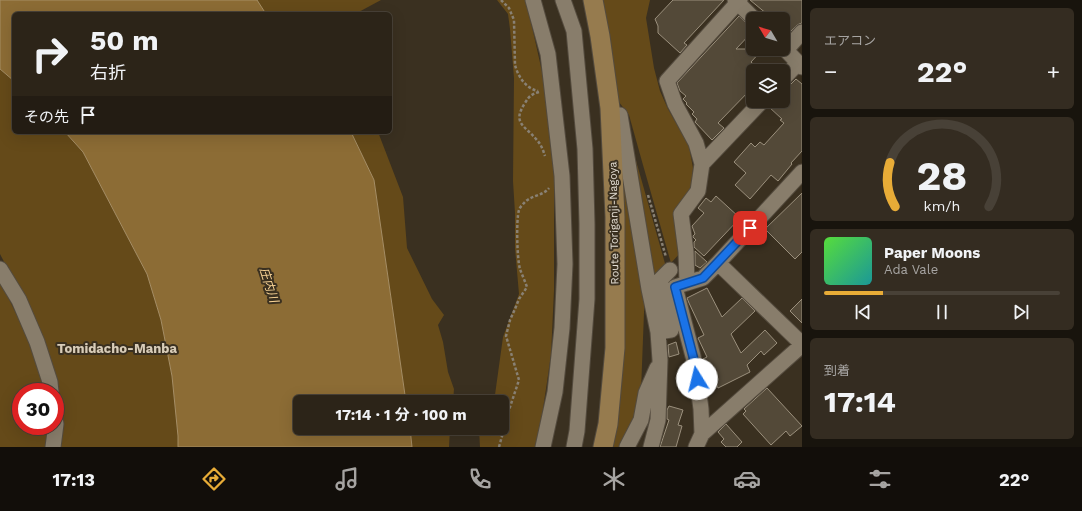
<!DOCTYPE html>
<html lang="ja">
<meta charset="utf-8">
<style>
:root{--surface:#2c2418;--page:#342c21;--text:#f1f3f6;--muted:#a6a4a2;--line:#484137;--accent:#e8ac37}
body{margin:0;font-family:"Work Sans","Noto Sans JP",sans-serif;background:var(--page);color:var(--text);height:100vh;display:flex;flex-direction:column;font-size:15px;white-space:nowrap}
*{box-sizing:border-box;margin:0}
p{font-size:13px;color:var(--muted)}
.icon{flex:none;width:22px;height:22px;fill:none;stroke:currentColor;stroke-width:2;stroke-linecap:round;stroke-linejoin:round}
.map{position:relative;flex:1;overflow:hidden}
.drawer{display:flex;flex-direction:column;gap:8px;padding:8px;background:#18140d;width:280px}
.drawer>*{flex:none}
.hud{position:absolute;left:12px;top:12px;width:380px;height:122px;border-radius:6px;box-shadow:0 4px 16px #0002,0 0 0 1px var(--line);background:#2c2418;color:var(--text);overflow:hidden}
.needle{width:26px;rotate:308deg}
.fabs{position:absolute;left:746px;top:12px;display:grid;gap:8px}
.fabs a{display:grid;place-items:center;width:44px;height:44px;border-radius:6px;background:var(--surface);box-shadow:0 4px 16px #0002,0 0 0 1px var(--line);font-size:20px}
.speed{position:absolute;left:12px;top:383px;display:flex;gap:8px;font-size:20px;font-weight:700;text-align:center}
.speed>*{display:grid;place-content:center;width:52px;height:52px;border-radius:50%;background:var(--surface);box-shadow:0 4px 16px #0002,0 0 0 1px var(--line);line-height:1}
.speed .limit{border:6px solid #d22;background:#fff;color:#111}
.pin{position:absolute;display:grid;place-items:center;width:34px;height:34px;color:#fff;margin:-17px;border-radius:8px;box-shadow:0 2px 6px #0006}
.me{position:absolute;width:44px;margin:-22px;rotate:351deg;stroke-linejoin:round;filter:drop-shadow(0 0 3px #0008)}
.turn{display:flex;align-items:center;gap:14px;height:84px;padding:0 12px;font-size:18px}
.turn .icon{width:52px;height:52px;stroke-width:2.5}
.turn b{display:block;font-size:28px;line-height:34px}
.then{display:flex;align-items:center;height:38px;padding:0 12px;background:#0003;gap:8px;font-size:15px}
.big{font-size:30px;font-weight:700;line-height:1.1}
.drawer .card{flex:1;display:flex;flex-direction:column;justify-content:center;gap:6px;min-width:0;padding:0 14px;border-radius:6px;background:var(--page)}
.drawer .dial{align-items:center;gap:0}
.dial svg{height:104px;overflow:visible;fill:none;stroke:var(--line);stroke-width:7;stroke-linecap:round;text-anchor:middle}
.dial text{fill:var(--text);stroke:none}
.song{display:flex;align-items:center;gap:12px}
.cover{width:48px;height:48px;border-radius:6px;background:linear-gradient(135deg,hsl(110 70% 55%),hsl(180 70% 35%))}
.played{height:4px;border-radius:2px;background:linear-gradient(90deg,var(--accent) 25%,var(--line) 25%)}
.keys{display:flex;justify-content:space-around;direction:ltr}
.heat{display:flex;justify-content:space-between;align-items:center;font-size:22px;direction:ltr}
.trip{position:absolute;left:293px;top:395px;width:216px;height:40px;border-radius:6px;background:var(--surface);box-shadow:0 4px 16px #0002,0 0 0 1px var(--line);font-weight:700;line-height:40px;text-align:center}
.menu{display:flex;height:64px;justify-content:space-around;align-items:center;background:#120e0a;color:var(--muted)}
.menu .icon{width:28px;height:28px}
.menu .on{color:var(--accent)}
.menu b{font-size:18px;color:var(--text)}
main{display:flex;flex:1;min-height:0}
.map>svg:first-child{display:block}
.green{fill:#654a19}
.water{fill:#8c6c35;stroke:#a68e65}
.building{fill:#534938;stroke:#9b907d}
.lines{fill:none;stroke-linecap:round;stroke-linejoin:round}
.minor-casing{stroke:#544b3e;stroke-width:17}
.major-casing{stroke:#544b3e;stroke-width:21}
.path{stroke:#898174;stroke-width:2.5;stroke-dasharray:3 2;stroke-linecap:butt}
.minor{stroke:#887d6b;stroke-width:15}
.major{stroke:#967b4e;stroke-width:19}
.route-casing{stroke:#114b97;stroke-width:10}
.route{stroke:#1a73e8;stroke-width:7}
.labels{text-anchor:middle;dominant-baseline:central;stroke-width:4;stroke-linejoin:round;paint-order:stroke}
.street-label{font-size:11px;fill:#e4ded4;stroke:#3a3020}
.water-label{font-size:12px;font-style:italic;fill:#fcd697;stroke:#3a3020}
.quarter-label{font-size:13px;font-weight:bold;fill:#d8ccb8;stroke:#3a3020}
</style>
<main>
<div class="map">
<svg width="802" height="447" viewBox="0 0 802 447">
<rect width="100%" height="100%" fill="#3a3020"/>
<!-- green -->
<path class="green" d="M257 0H381L355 14H266Z
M497 0H526L547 94 554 141V290L551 355 540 429 535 447H480L479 429 488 428H502V402H494L503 337 519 294 515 248V213L513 181 514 78 510 29 508 14Z
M600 0H650L646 18 654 68 660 91 668 109 689 146 693 168 691 189 681 252 671 263 643 165 629 115 615 97Z
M0 69 14 81V132H65L83 152 147 274 161 320 172 376 178 436V447H60L61 417 50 356 39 329 0 254Z
M626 125 666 267 652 281Z
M617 126 645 286 641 391 637 414 623 447H611Z
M351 132H378L403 197 407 248 432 299 444 315 438 325 443 342 448 372 454 389 453 402H406L374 180Z
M0 282 4 289 30 342 42 382 43 392H21V426H47L46 447H0Z
M410 428H450L449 447H412Z"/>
<!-- water -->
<path class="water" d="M0 0H257L266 14H14V81L0 69Z
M65 132H351L374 180 406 402H300V428H410L412 447H178V436L172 376 161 320 147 274 83 152Z"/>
<!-- building -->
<path class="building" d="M673 0H724L684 43 687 45 680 53 658 33V26L655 19Z
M750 0H802V23L799 24 796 26 788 34 783 30V19H773Z
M739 16 748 25 753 28V31L736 49H763L751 62 761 71H753V87L718 123 724 128 712 140 695 122 697 119 692 114 694 112 686 104 687 103 683 99 686 96 680 91 677 83Z
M796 79 802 84V151L791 163 792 164 778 181 771 175 750 199 735 185 746 173 734 162 751 143 755 147 760 142 764 145 784 123 780 120 782 119 769 107 775 101H783V92Z
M802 193V252L795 259 765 229Z
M716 196 740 218 704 256 694 247V242L696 240 693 237V236L695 234 692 226 704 213 698 208 706 198 711 202Z
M695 251 707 262 700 268 695 265Z
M707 288 722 317 742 298 755 311 731 334 741 353 765 330 777 343 764 355 761 351 747 365 750 372 718 388 703 359 707 357 698 338 704 335 689 303 687 298Z
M802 299V323L790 311Z
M676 342 679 354 669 357 668 345Z
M767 388 802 426 790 436 786 431 771 445 743 414 746 411 744 409Z
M669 406 683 410 678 425 682 426 676 447H660L669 420 667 419V410Z
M726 424 742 442 737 447H726L721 442 724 439 718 432Z"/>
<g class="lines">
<defs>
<path id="minor" d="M533 0 548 54 562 176 565 264 562 328 555 392 543 447
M563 0 574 31 585 149 587 224V299L577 431 574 447
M735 0 754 19
M783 47 802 67
M786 50 802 32
M783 79 798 63
M620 115 649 289 658 332 660 360 658 420 651 447
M702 164 762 101
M802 172 718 263 802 344
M0 269 19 300 37 342 50 382 51 392
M687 283 703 278 718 263
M658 332 671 330V322L660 280 670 270
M702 434 701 409 695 364 675 287 687 283 686 252 681 214 698 191 702 164 696 143 675 104 667 81 740 0
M53 447 56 424 55 418
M627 447 641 420 646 393 657 368
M696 447 702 434 802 345"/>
<path id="major" d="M593 0 600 36 610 108 615 217V348L608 424 603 447"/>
</defs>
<!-- minor casing -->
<use href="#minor" class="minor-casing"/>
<!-- major casing -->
<use href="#major" class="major-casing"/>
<!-- path -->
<path class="path" d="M501 0 509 8 514 20 515 65C518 76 525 88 538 91
M539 92C532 94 529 96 525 103 512 123 524 125 536 139 541 144 543 150 545 156
M648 195 666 257
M499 447 510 407 519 380 506 336 510 320 515 309 519 299 527 287C525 281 522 275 520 269 517 259 516 220 519 210 520 207 523 204 525 202 532 195 543 196 549 188"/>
<!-- minor -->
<use href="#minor" class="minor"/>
<!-- major -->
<use href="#major" class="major"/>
</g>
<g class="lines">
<defs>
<path id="route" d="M697 379 695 364 675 287 703 278 750 228"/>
</defs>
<!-- route casing -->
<use href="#route" class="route-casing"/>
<!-- route -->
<use href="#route" class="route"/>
</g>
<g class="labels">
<!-- street labels -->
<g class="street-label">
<text transform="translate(614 223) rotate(-91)">Route Toriganji-Nagoya</text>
</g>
<!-- water labels -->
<g class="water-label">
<text transform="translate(269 285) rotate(72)">庄内川</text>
</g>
<!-- quarter labels -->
<g class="quarter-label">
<text x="117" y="348">Tomidacho-Manba</text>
</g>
</g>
</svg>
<div class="fabs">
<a><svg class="needle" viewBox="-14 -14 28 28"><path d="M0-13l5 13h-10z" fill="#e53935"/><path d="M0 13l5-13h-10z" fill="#a6a4a2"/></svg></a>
<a><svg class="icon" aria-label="layers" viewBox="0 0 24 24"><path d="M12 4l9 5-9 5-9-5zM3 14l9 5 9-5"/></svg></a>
</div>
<div class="speed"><div class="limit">30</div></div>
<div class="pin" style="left:750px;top:228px;background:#d93025"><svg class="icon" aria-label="arrive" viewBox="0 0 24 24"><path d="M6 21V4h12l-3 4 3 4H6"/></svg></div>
<svg class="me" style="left:697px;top:379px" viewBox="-20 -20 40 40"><circle r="19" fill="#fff"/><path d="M0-13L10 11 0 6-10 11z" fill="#1a73e8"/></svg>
<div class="trip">17:14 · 1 分 · 100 m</div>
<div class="hud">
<div class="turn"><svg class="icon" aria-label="right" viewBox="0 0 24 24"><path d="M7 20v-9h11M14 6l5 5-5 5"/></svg><div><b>50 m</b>右折</div></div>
<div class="then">その先<svg class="icon" aria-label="arrive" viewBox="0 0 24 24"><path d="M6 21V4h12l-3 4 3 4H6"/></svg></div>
</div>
</div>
<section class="drawer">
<div class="card"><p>エアコン</p>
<div class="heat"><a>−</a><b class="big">22°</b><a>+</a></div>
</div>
<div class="card dial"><svg viewBox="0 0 100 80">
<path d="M14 69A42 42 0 1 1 86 69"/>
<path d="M14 69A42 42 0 0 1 10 35" stroke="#e8ac37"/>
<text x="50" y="56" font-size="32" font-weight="700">28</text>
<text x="50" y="72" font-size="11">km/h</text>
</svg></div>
<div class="card">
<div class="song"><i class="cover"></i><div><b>Paper Moons</b><p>Ada Vale</p></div></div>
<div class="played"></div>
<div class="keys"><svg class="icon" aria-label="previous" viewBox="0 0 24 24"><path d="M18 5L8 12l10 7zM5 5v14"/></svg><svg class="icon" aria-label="pause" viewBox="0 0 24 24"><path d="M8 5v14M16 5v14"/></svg><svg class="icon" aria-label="next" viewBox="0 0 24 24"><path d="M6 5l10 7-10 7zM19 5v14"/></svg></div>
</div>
<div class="card"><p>到着</p><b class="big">17:14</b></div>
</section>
</main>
<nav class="menu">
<b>17:13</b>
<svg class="icon on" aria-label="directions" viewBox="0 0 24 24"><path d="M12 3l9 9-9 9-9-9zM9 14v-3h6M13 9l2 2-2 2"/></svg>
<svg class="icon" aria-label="music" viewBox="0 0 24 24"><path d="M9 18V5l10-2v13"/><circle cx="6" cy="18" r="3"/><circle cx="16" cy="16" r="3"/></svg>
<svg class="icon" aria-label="phone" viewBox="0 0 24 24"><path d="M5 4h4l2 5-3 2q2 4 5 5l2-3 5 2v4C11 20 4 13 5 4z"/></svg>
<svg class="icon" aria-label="climate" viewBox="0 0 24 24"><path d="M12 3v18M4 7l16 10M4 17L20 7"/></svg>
<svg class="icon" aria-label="car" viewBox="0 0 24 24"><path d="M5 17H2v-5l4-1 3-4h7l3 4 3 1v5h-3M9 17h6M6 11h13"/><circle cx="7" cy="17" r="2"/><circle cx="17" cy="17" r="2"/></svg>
<svg class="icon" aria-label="filters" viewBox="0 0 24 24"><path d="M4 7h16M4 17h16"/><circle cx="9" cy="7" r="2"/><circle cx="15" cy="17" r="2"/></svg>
<b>22°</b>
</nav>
